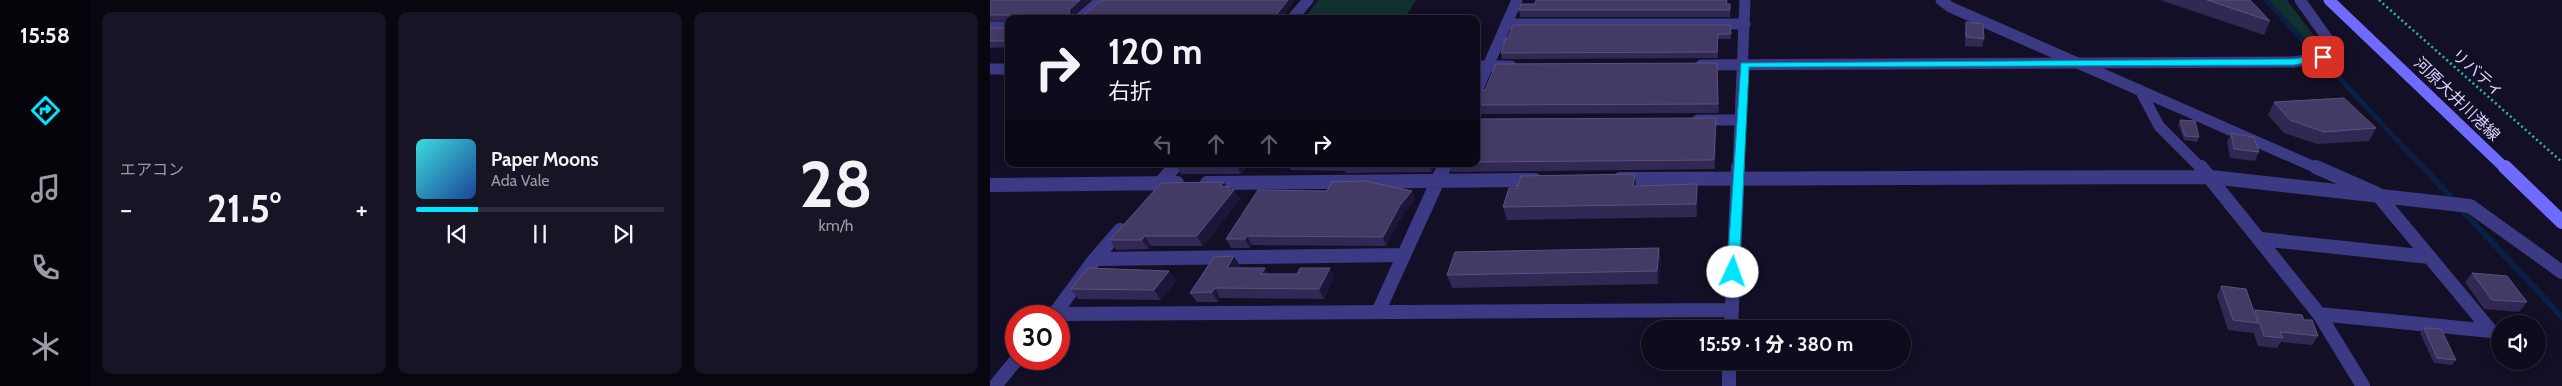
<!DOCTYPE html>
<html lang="ja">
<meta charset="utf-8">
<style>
:root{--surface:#0e0b1c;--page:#171425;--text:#f1f3f6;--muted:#9b9ba3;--line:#2e2b3b;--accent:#00e5ff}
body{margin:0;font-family:Cabin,"Noto Sans JP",sans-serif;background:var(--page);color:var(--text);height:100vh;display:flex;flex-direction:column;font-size:19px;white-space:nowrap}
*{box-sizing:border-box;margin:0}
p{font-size:16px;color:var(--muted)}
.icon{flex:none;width:28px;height:28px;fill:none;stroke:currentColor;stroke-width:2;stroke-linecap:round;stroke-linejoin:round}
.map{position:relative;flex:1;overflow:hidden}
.details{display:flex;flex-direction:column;gap:12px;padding:12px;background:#08060f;width:900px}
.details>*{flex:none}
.guide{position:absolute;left:15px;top:15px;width:475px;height:152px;border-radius:10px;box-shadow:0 2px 12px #0003,0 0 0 1px var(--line);background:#0e0b1c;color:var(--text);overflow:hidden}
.buttons{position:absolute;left:1501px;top:315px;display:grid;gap:10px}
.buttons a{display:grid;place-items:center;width:55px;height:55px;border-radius:50%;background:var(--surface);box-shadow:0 2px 12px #0003,0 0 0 1px var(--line);font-size:25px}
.speed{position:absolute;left:15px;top:305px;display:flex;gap:10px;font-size:25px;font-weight:700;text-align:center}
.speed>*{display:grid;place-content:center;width:65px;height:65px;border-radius:50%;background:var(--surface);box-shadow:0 2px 12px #0003,0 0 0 1px var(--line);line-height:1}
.speed .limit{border:8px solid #d22;background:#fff;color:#111}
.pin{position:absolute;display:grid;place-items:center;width:42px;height:42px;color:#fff;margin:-21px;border-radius:10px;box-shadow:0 2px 8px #0006}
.me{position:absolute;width:55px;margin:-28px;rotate:3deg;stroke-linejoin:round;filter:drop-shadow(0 0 4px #0008)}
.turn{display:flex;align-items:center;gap:18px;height:105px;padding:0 20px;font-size:22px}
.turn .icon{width:65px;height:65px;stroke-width:2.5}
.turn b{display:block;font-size:35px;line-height:42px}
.lanes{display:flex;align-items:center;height:48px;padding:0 20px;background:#0003;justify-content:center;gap:25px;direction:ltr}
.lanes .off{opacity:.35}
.big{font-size:38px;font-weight:800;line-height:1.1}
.details .card{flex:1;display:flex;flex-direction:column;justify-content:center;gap:8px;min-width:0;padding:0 18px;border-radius:10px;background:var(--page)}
.details .dial{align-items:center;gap:0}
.dial b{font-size:65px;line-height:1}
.song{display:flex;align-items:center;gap:15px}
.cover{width:60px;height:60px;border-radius:8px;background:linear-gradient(135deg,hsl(180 70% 55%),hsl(220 70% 35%))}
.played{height:5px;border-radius:2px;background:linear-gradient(90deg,var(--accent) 25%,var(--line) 25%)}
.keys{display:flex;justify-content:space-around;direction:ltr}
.heat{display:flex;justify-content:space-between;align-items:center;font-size:28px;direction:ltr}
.details .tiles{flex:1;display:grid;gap:12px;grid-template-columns:repeat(3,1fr)}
.trip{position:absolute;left:651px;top:320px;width:270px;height:50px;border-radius:25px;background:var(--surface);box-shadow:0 2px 12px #0003,0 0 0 1px var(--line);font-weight:800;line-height:50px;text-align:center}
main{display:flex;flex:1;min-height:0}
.menu{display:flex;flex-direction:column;width:90px;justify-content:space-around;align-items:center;background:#06040b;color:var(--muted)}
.menu .icon{width:35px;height:35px}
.menu .active{color:var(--accent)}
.menu b{font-size:22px;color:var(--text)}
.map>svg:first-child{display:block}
.green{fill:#12302f}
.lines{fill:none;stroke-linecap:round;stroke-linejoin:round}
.stream-far1{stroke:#0a1f44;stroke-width:5}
.stream{stroke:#0a1f44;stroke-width:6}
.path{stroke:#2fb8b0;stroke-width:2.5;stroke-dasharray:2 3;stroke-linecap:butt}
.minor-far1{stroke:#3d3a85;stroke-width:11}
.minor{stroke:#3d3a85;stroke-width:14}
.tertiary{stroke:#3d3a85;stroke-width:11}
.secondary-far1{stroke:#6f6bff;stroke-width:11}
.secondary{stroke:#6f6bff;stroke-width:14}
.wall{fill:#312854}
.shaded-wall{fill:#1d163a}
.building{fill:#433a66;stroke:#5a527e}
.route{fill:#00e5ff;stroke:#0095a6}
.labels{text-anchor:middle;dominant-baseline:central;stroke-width:5;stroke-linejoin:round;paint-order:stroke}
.street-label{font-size:16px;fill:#d9d4ff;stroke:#130f26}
</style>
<main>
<nav class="menu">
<b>15:58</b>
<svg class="icon active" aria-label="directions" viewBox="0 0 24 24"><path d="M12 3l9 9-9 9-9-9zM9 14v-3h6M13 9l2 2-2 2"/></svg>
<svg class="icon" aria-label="music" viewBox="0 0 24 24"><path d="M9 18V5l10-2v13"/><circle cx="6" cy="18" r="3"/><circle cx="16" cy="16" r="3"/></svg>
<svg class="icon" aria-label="phone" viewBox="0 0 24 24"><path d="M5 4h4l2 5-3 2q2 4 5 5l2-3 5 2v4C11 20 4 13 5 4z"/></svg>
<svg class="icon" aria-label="climate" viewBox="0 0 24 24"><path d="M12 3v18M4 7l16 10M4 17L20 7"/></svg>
</nav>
<section class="details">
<div class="tiles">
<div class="card"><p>エアコン</p>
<div class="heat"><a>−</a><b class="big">21.5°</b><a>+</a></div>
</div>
<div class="card">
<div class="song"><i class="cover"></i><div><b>Paper Moons</b><p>Ada Vale</p></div></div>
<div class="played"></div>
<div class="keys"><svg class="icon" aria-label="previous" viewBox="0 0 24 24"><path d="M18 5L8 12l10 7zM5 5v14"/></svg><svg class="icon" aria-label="pause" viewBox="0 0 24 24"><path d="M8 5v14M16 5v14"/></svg><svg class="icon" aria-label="next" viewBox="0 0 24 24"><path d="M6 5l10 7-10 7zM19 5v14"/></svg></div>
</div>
<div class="card dial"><b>28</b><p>km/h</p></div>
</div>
</section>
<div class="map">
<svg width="1572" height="386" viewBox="0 0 1572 386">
<rect width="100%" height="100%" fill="#130f26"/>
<!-- green -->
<path class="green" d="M328 0H426L414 19H314Z
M1275 0H1297L1331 45 1325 50Z"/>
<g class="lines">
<!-- stream-far1 -->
<path class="stream-far1" d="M1276 0 1323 51
M1339 67 1434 169"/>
<!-- stream -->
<path class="stream" d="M1433 167 1464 201
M1470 208 1572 317"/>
<!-- path -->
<path class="path" d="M1389 0 1572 162"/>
<!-- minor-far1 -->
<path class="minor-far1" d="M951 0 960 7 1329 169
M89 19 111 0
M302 19 318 0
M516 24H755
M0 27H19
M1303 62 1330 58 1342 50 1340 42 1310 0
M1150 90 1169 126 1212 169
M486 93 527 0
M708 120H751
M183 169 187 164
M454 169 456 164
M748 169 755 0"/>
<!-- minor -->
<path class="minor" d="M1211 167 1329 314 1373 386
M1326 167 1387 194 1501 331 1329 314
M630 179 1221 177 1480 206 1572 272
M217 183 545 180
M0 185 187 183
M168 186 184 167
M1271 239 1439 257
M105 259 413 255
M388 312 454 167
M65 314 741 310
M63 316 105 259 130 230
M741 329 748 167
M739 361V386
M5 386 27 359"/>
<!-- tertiary -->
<path class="tertiary" d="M711 65 1303 62
M486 66H521
M0 69H19"/>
<!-- secondary-far1 -->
<path class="secondary-far1" d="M1339 0 1516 169"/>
<!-- secondary -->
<path class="secondary" d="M1515 167 1572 222"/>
</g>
<!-- wall -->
<path class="wall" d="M0 0H100L82 16 83 19H19V21H0Z
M1170 0H1260L1280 21 1274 35Z
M737 4H740V17H530L529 10Z
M976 22 994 39 992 47 975 46V31Z
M740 25 741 39H728V58L512 59 511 53Z
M19 26V47L0 48V28H15Z
M727 63 729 113 486 114V91Z
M1284 102 1386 128 1379 141 1327 144 1294 133 1278 115Z
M486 119 726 127 725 169 461 172 459 164H486Z
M1190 120 1209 137 1207 142 1194 140 1188 124Z
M1241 133 1269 152 1265 161 1240 158 1237 142Z
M259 164 251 174H191L187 167Z
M298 164H447L442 172 356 173 355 171 301 170Z
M707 184 708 197 707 217 517 220 513 207 646 185Z
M236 187 242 190 250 199 213 246H161L159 249 126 250 120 240Z
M425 199 413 214 396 246 262 245 260 248H241L236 239Z
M669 248 671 261 668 284 462 288 457 275Z
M250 266 248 268H275L278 274 344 277 334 299 230 298 228 302H207L200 293Z
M179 271 186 281 171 300 88 299 81 289Z
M1482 273 1537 302 1529 312 1494 309 1475 282Z
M1231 286 1264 312 1265 310 1314 320 1328 336 1322 345 1291 342 1287 348 1268 346 1263 332V333L1238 330 1227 296Z
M1434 328 1466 360 1462 365 1444 363 1430 333Z"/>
<!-- shaded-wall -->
<path class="shaded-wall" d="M90 0H100L82 16 83 19 80 17 79 10Z
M298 0H305L290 19H283Z
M726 118V127L725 169 724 160Z
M249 164H259L251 174 247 166Z
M439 164H447L442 172Z
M645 174 646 187 643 186Z
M234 182 239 191 230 186Z
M707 184 708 197 707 217 706 204Z
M240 187 243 192 244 190 250 199 213 246 207 236Z
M422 191 425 199 413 214 396 246 393 237 410 205Z
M155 236 161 246 159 249 152 240Z
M257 236 262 245 260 248 255 239Z
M669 248 671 261 668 284 667 271Z
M244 256 250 266 243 278 237 268Z
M275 268 280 278 271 274Z
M340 268 344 277 334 299 329 289Z
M179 271 186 281 171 300 164 290Z
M225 288 230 298 228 302 222 292Z"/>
<!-- building -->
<path class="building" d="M0 0H90L79 10 80 17 83 19H21L18 15H0Z
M112 0H298L283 19H88Z
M546 0H737L736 4H740V10H529L531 4H545Z
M1217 0H1260L1280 21Z
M976 22 993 24 994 39 976 37Z
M523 25H740L741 34H728L727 52 511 53 516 38H518Z
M19 26V41H0V28H15Z
M727 63 728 104 486 105V91L495 90 506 64Z
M1354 98 1386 128 1334 132 1300 120 1284 102Z
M726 118 724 160 486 162V119Z
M1190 120 1205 121 1209 137 1195 136Z
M1241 133 1264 137 1269 152 1244 149Z
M188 164H249L247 166 187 167Z
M645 174 643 186 707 184 706 204 513 207 519 188H527L531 176Z
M375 181 422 191 410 205 393 237 257 236 255 239H236L268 190 337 191 342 182Z
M234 182 230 186 240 187 238 190H244L207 236H155L152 240H120L171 183Z
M669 248 667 271 457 275 465 252Z
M244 256 237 268H275L271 274H307L310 268H340L329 289 225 288 222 292 200 293 224 257Z
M98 268 179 271 164 290 81 289Z
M1482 273 1517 276 1537 302 1502 300Z
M1231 286 1256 289 1268 323 1243 320Z
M1265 310 1312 315 1314 320H1322L1328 336 1290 332 1293 338 1274 336Z
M1434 328 1451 329 1466 360 1447 358Z"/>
<!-- route -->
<path class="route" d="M1333 54 1336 55V59L1304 65 759 67 749 272 743 277 737 272 751 63 1304 59Z"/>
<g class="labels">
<!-- street labels -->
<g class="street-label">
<text transform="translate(1488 73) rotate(41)">リバティ</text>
<text transform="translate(1467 99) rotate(44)">河原大井川港線</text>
</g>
</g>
</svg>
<div class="buttons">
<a><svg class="icon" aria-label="sound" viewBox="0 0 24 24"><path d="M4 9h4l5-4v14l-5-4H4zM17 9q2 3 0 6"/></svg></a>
</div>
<div class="speed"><div class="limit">30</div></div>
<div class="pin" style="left:1333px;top:57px;background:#d93025"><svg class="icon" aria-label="arrive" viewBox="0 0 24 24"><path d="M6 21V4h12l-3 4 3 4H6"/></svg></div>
<svg class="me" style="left:743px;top:272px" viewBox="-20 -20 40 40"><circle r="19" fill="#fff"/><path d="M0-13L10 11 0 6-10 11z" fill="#00e5ff"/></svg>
<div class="trip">15:59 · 1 分 · 380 m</div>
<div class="guide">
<div class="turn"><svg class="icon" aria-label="right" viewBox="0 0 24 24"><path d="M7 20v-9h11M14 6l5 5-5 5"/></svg><div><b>120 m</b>右折</div></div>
<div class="lanes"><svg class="icon off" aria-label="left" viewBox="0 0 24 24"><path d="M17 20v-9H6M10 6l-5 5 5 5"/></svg><svg class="icon off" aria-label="ahead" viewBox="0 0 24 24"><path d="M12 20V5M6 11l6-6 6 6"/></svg><svg class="icon off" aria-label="ahead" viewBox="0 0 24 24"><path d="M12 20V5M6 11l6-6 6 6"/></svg><svg class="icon" aria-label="right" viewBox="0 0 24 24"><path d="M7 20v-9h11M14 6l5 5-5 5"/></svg></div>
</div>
</div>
</main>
